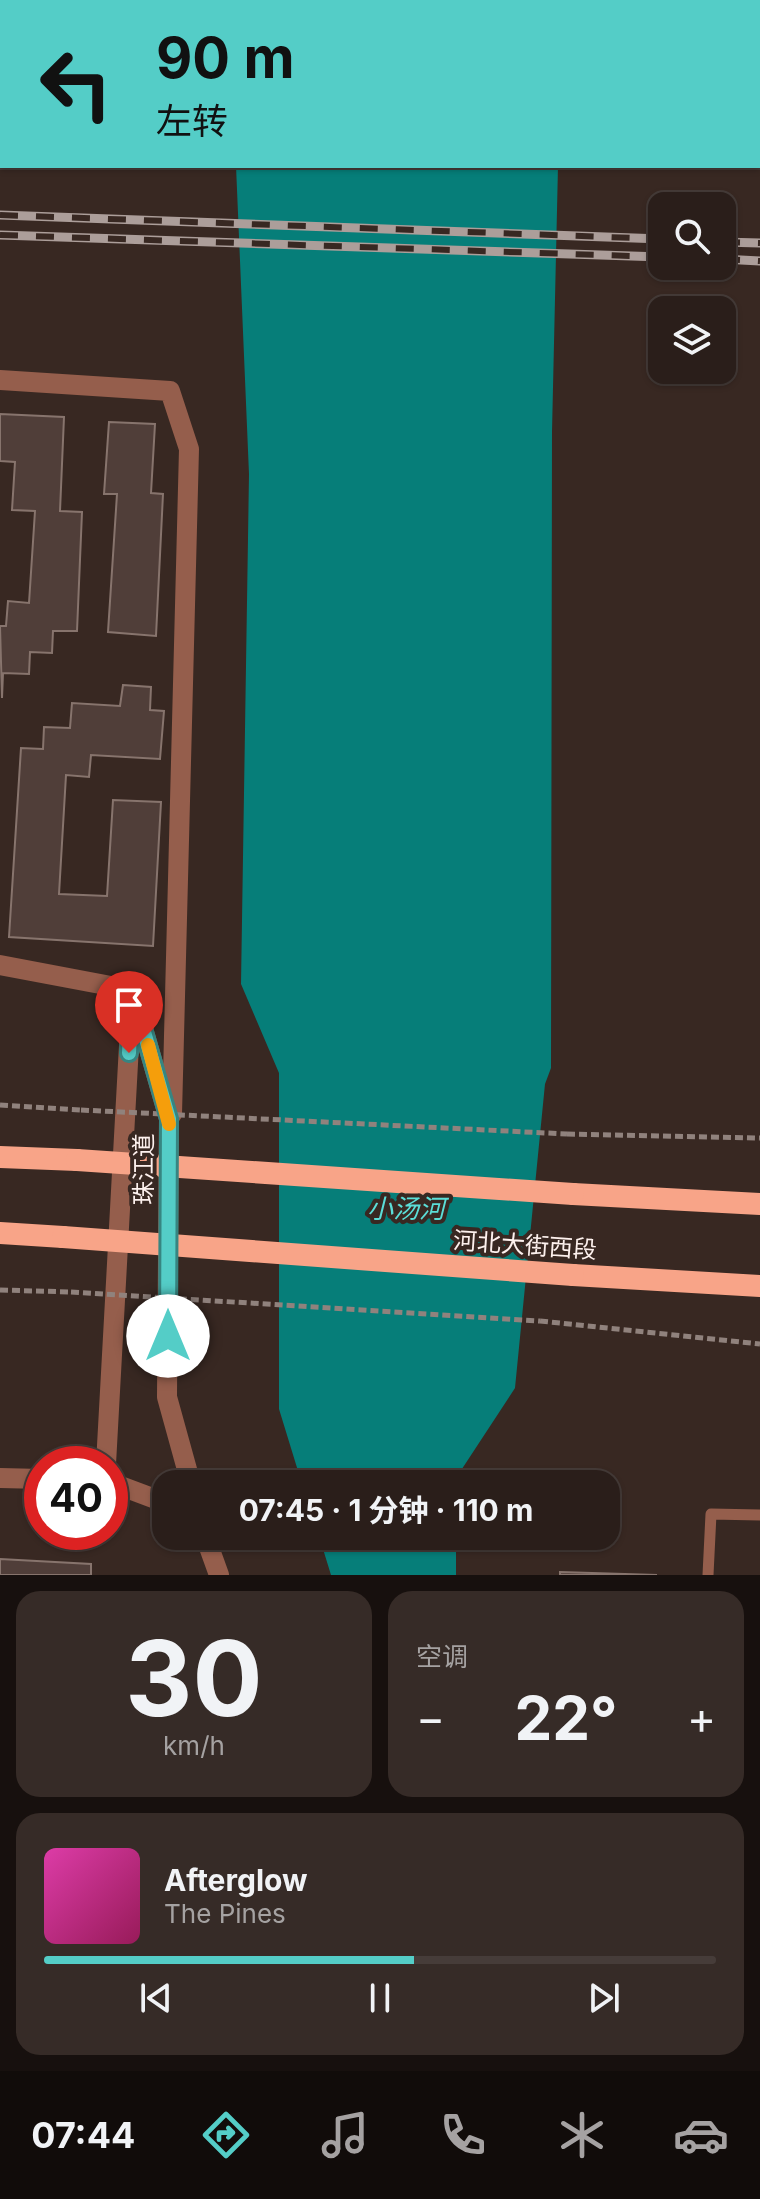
<!DOCTYPE html>
<html lang="zh">
<meta charset="utf-8">
<style>
:root{--surface:#2a1e1a;--page:#362b27;--text:#f1f3f6;--muted:#a5a2a2;--line:#463c39;--accent:#54cdc7}
body{margin:0;font-family:Inter,"Noto Sans SC",sans-serif;background:var(--page);color:var(--text);height:100vh;display:flex;flex-direction:column;font-size:30px;white-space:nowrap}
*{box-sizing:border-box;margin:0}
p{font-size:26px;color:var(--muted)}
.icon{flex:none;width:44px;height:44px;fill:none;stroke:currentColor;stroke-width:2;stroke-linecap:round;stroke-linejoin:round}
.map{position:relative;height:1575px;overflow:hidden}
.side{display:flex;flex-direction:column;gap:16px;padding:16px;background:#17100e;flex:1}
.side>*{flex:none}
.guide{position:absolute;left:0px;top:0px;width:760px;height:168px;box-shadow:0 2px 6px #0004,0 0 0 2px var(--line);background:#54cdc7;color:#111;overflow:hidden}
.fabs{position:absolute;left:648px;top:192px;display:grid;gap:16px}
.fabs a{display:grid;place-items:center;width:88px;height:88px;border-radius:16px;background:var(--surface);box-shadow:0 2px 6px #0004,0 0 0 2px var(--line);font-size:40px}
.speed{position:absolute;left:24px;top:1446px;display:flex;gap:16px;font-size:40px;font-weight:700;text-align:center}
.speed>*{display:grid;place-content:center;width:104px;height:104px;border-radius:50%;background:var(--surface);box-shadow:0 2px 6px #0004,0 0 0 2px var(--line);line-height:1}
.speed .limit{border:12px solid #d22;background:#fff;color:#111}
.pin{position:absolute;display:grid;place-items:center;width:68px;height:68px;color:#fff;margin:-82px -34px;border-radius:50% 50% 50% 0;rotate:-45deg;box-shadow:0 0 8px #0007}
.pin .icon{rotate:45deg}
.me{position:absolute;width:88px;margin:-44px;rotate:0deg;stroke-linejoin:round;filter:drop-shadow(0 0 6px #0008)}
.turn{display:flex;align-items:center;gap:28px;height:168px;padding:0 24px;font-size:36px}
.turn .icon{width:104px;height:104px;stroke-width:2.5}
.turn b{display:block;font-size:56px;line-height:68px}
.big{font-size:60px;font-weight:700;line-height:1.1}
.side .card{flex:1;display:flex;flex-direction:column;justify-content:center;gap:12px;min-width:0;padding:0 28px;border-radius:24px;background:var(--page)}
.side .dial{align-items:center;gap:0}
.dial b{font-size:104px;line-height:1}
.song{display:flex;align-items:center;gap:24px}
.cover{width:96px;height:96px;border-radius:12px;background:linear-gradient(135deg,hsl(320 70% 55%),hsl(330 70% 35%))}
.played{height:8px;border-radius:4px;background:linear-gradient(90deg,var(--accent) 55%,var(--line) 55%)}
.keys{display:flex;justify-content:space-around;direction:ltr}
.heat{display:flex;justify-content:space-between;align-items:center;font-size:44px;direction:ltr}
.side .tiles{flex:1;display:grid;gap:16px;grid-template-columns:1fr 1fr}
.card:last-child{grid-column:span 2}
.trip{position:absolute;left:152px;top:1470px;width:468px;height:80px;border-radius:24px;background:var(--surface);box-shadow:0 2px 6px #0004,0 0 0 2px var(--line);font-weight:700;line-height:80px;text-align:center}
.tabs{display:flex;height:128px;justify-content:space-around;align-items:center;background:#110c0a;color:var(--muted)}
.tabs .icon{width:56px;height:56px}
.tabs .on{color:var(--accent)}
.tabs b{font-size:36px;color:var(--text)}
.map>svg:first-child{display:block}
.water{fill:#067e79}
.building{fill:#503e39;stroke:#87746d;stroke-width:2}
.lines{fill:none;stroke-linecap:round;stroke-linejoin:round}
.path{stroke:#90827d;stroke-width:5;stroke-dasharray:8 4;stroke-linecap:butt}
.service{stroke:#955e4c;stroke-width:11}
.minor{stroke:#955e4c;stroke-width:20}
.tertiary{stroke:#955e4c;stroke-width:20}
.trunk{stroke:#f8a488;stroke-width:22}
.rail-casing{stroke:#ac9e9a;stroke-width:9}
.rail{stroke:#382822;stroke-width:6;stroke-dasharray:18;stroke-linecap:butt}
.path-bridge{stroke:#90827d;stroke-width:5;stroke-dasharray:8 4;stroke-linecap:butt}
.trunk-bridge{stroke:#f8a488;stroke-width:22}
.route-casing{stroke:#378581;stroke-width:20}
.route{stroke:#54cdc7;stroke-width:14}
.slow{stroke:#f59e0b;stroke-width:14}
.labels{text-anchor:middle;dominant-baseline:central;stroke-width:8;stroke-linejoin:round;paint-order:stroke}
.street-label{font-size:24px;fill:#fdf1ee;stroke:#382822}
.water-label{font-size:26px;font-style:italic;fill:#5bded8;stroke:#382822}
</style>
<div class="map">
<svg width="760" height="1575" viewBox="0 0 760 1575">
<rect width="100%" height="100%" fill="#382822"/>
<!-- water -->
<path class="water" d="M230 0H561L230 2Z
M236 166H558L552 432 551 1068 545 1084 515 1388 456 1478V1484H302L279 1409V1073L241 984 249 474Z
M319 1536H456V1575H331Z"/>
<!-- building -->
<path class="building" d="M0 414 64 417 60 511 82 512 77 631H53L52 653 30 652 29 674 3 673 2 698 0 626H6L8 601 29 603 35 511 12 510 15 462 0 461Z
M109 422 155 424 151 493 163 494 156 636 108 632 117 494H104Z
M123 685 151 687 150 710 164 711 160 759 91 755 89 777 66 775 59 894 107 896 113 800 161 802 153 946 9 937 21 748 43 749 44 727 70 728 72 703 120 706Z
M0 1559 91 1564V1575H0Z
M560 1572 657 1575H560Z"/>
<g class="lines">
<!-- path -->
<path class="path" d="M0 1105 81 1110
M567 1134 760 1138
M0 1290 71 1292
M540 1321 760 1344"/>
<!-- service -->
<path class="service" d="M708 1575 711 1514 760 1515"/>
<!-- minor -->
<path class="minor" d="M0 380 170 391 189 449 172 1114"/>
<!-- tertiary -->
<path class="tertiary" d="M277 0 281 2
M356 0 360 2
M490 0 494 2
M602 0 608 2
M758 36H760
M758 71H760
M758 125 760 126
M758 149H760
M0 965 132 990 169 1119 167 1397 191 1484
M106 1464 131 1009
M0 1478 42 1479
M110 1482 166 1503
M205 1536 219 1575"/>
<!-- trunk -->
<path class="trunk" d="M0 1157 77 1160
M573 1194 760 1204
M0 1233 63 1237
M573 1275 760 1286"/>
<defs>
<path id="rail" d="M0 215 662 239
M0 235 662 257
M722 242 760 243
M722 259 760 261"/>
</defs>
<!-- rail casing -->
<use href="#rail" class="rail-casing"/>
<!-- rail -->
<use href="#rail" class="rail"/>
<!-- path-bridge -->
<path class="path-bridge" d="M81 1110 567 1134
M71 1292 540 1321"/>
<!-- trunk-bridge -->
<path class="trunk-bridge" d="M77 1160 573 1194
M63 1237 573 1275"/>
</g>
<g class="lines">
<defs>
<path id="route" d="M129 1053 132 990 169 1119 168 1336"/>
</defs>
<!-- route casing -->
<use href="#route" class="route-casing"/>
<!-- route -->
<use href="#route" class="route"/>
<!-- slow -->
<path class="slow" d="M148 1045 169 1124"/>
</g>
<g class="labels">
<!-- street labels -->
<g class="street-label">
<text transform="translate(143 1169) rotate(-90)">珠江道</text>
<text transform="translate(525 1245) rotate(4)">河北大街西段</text>
</g>
<!-- water labels -->
<g class="water-label">
<text x="406" y="1208">小汤河</text>
</g>
</g>
</svg>
<div class="fabs">
<a><svg class="icon" aria-label="search" viewBox="0 0 24 24"><circle cx="10" cy="10" r="6"/><path d="M15 15l6 6"/></svg></a>
<a><svg class="icon" aria-label="layers" viewBox="0 0 24 24"><path d="M12 4l9 5-9 5-9-5zM3 14l9 5 9-5"/></svg></a>
</div>
<div class="speed"><div class="limit">40</div></div>
<div class="pin" style="left:129px;top:1053px;background:#d93025"><svg class="icon" aria-label="arrive" viewBox="0 0 24 24"><path d="M6 21V4h12l-3 4 3 4H6"/></svg></div>
<svg class="me" style="left:168px;top:1336px" viewBox="-20 -20 40 40"><circle r="19" fill="#fff"/><path d="M0-13L10 11 0 6-10 11z" fill="#54cdc7"/></svg>
<div class="trip">07:45 · 1 分钟 · 110 m</div>
<div class="guide">
<div class="turn"><svg class="icon" aria-label="left" viewBox="0 0 24 24"><path d="M17 20v-9H6M10 6l-5 5 5 5"/></svg><div><b>90 m</b>左转</div></div>
</div>
</div>
<section class="side">
<div class="tiles">
<div class="card dial"><b>30</b><p>km/h</p></div>
<div class="card"><p>空调</p>
<div class="heat"><a>−</a><b class="big">22°</b><a>+</a></div>
</div>
<div class="card">
<div class="song"><i class="cover"></i><div><b>Afterglow</b><p>The Pines</p></div></div>
<div class="played"></div>
<div class="keys"><svg class="icon" aria-label="previous" viewBox="0 0 24 24"><path d="M18 5L8 12l10 7zM5 5v14"/></svg><svg class="icon" aria-label="pause" viewBox="0 0 24 24"><path d="M8 5v14M16 5v14"/></svg><svg class="icon" aria-label="next" viewBox="0 0 24 24"><path d="M6 5l10 7-10 7zM19 5v14"/></svg></div>
</div>
</div>
</section>
<nav class="tabs">
<b>07:44</b>
<svg class="icon on" aria-label="directions" viewBox="0 0 24 24"><path d="M12 3l9 9-9 9-9-9zM9 14v-3h6M13 9l2 2-2 2"/></svg>
<svg class="icon" aria-label="music" viewBox="0 0 24 24"><path d="M9 18V5l10-2v13"/><circle cx="6" cy="18" r="3"/><circle cx="16" cy="16" r="3"/></svg>
<svg class="icon" aria-label="phone" viewBox="0 0 24 24"><path d="M5 4h4l2 5-3 2q2 4 5 5l2-3 5 2v4C11 20 4 13 5 4z"/></svg>
<svg class="icon" aria-label="climate" viewBox="0 0 24 24"><path d="M12 3v18M4 7l16 10M4 17L20 7"/></svg>
<svg class="icon" aria-label="car" viewBox="0 0 24 24"><path d="M5 17H2v-5l4-1 3-4h7l3 4 3 1v5h-3M9 17h6M6 11h13"/><circle cx="7" cy="17" r="2"/><circle cx="17" cy="17" r="2"/></svg>
</nav>
